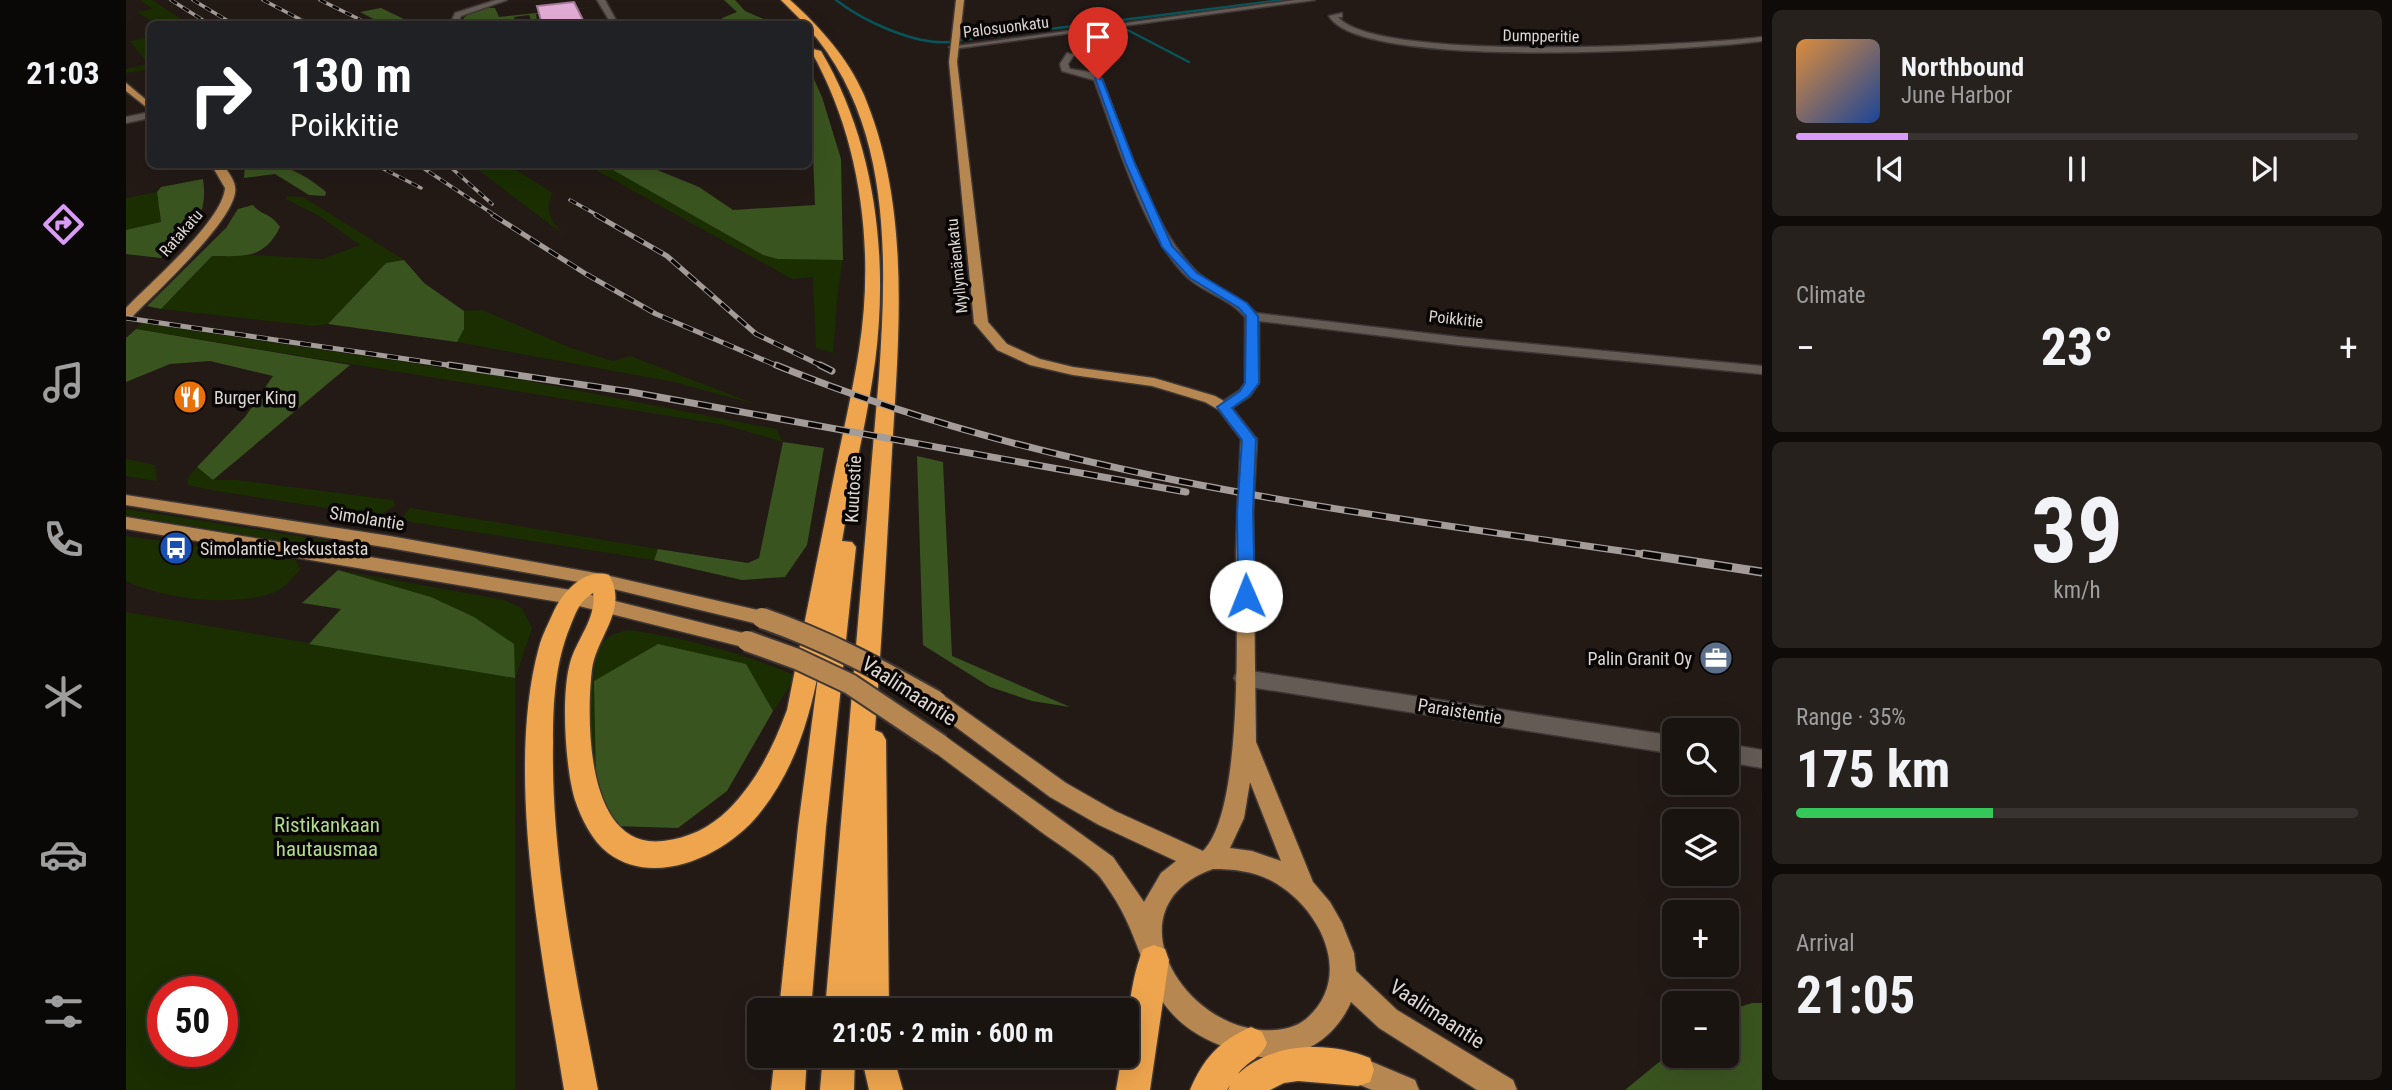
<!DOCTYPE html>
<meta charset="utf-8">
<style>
:root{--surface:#1a1410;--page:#27211e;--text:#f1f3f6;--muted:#9f9e9f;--line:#383330;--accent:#da9af7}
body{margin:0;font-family:"Roboto Condensed",sans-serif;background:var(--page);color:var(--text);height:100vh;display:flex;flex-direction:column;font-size:26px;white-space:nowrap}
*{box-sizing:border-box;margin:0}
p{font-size:23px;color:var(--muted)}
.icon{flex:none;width:38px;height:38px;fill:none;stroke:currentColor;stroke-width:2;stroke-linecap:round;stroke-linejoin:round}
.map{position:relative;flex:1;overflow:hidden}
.panel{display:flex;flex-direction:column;gap:10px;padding:10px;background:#0e0b09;width:630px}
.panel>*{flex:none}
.banner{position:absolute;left:21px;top:21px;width:665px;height:147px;border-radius:10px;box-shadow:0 7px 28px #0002,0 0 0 2px var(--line);background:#202124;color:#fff;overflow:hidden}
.fabs{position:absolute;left:1536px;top:718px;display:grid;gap:14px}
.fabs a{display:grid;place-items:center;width:77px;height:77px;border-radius:10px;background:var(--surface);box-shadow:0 7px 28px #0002,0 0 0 2px var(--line);font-size:35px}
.speed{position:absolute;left:21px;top:976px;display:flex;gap:14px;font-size:35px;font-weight:700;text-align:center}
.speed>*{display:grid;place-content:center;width:91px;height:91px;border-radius:50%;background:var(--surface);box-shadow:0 7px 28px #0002,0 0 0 2px var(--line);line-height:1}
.speed .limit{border:10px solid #d22;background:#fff;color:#111}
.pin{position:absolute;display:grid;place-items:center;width:60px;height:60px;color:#fff;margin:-72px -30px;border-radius:50% 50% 50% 0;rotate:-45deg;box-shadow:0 0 7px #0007}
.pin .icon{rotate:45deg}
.me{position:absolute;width:77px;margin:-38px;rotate:359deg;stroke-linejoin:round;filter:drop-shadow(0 0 5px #0008)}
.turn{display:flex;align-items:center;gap:24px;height:147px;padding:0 28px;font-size:32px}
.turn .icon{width:91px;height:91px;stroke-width:2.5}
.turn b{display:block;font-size:49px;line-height:60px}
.big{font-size:52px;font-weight:700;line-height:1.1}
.panel .card{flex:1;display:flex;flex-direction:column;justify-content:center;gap:10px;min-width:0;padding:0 24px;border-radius:10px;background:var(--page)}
.panel .dial{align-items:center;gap:0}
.dial b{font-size:91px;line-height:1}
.song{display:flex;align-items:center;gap:21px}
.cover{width:84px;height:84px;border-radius:10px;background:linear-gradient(135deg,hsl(30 70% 55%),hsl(220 70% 35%))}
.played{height:7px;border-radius:4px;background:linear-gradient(90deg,var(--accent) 20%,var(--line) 20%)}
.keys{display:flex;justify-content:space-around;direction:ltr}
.heat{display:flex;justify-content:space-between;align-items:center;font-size:38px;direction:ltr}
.charge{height:10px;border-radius:5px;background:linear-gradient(90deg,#34c759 35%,var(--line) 0)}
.trip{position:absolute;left:621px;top:998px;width:392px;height:70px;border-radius:10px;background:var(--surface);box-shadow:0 7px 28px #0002,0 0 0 2px var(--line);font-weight:700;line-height:70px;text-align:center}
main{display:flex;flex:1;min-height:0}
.menu{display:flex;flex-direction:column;width:126px;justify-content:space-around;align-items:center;background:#0a0806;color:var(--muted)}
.menu .icon{width:49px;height:49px}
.menu .on{color:var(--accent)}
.menu b{font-size:32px;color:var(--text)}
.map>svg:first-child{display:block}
.green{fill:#1a2e02;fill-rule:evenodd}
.forest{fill:#3a5420}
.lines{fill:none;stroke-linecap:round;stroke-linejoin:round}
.stream{stroke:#075459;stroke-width:2.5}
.building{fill:#e4add7;stroke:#a07996;stroke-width:2}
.minor-casing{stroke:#3e3735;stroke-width:3}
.major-casing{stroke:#3e3735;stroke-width:3}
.highway-casing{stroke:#3e3735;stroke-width:3}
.minor{fill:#655b55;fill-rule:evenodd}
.major{fill:#b78751;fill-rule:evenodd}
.highway{fill:#eea54e;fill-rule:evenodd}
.rail-far3-casing{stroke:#a39c99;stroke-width:3.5}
.rail-far2-casing{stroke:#a39c99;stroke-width:5}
.rail-far1-casing{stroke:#a39c99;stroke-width:7}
.rail-casing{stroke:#a39c99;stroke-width:9}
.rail-far3{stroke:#090605;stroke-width:2.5;stroke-dasharray:7;stroke-linecap:butt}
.rail-far2{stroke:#090605;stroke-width:3.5;stroke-dasharray:11;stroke-linecap:butt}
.rail-far1{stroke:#090605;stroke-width:4.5;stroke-dasharray:14;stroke-linecap:butt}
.rail{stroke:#090605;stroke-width:6;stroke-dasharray:18;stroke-linecap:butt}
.major-bridge-casing{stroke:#3e3735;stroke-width:24;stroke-linecap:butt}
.major-bridge{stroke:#b78751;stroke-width:20}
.route{fill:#1a73e8;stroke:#114b97;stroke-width:2}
.labels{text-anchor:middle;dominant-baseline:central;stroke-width:7;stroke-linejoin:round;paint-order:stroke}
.far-street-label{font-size:16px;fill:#ddd7d4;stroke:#090605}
.poi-label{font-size:18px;fill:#ddd7d4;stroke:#090605;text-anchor:start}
.street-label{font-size:18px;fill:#ddd7d4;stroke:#090605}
.near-street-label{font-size:21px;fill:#ddd7d4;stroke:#090605}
.near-park-label{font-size:21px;fill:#b1db8c;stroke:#090605}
</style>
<main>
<nav class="menu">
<b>21:03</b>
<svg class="icon on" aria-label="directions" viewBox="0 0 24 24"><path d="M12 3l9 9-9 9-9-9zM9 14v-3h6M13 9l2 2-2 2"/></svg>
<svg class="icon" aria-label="music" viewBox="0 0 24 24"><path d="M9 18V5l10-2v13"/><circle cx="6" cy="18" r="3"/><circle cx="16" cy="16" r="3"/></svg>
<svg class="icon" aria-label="phone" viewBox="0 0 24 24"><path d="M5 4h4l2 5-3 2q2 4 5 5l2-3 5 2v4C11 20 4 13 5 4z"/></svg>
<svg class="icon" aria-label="climate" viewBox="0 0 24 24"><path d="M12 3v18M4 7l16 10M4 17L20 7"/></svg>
<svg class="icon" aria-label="car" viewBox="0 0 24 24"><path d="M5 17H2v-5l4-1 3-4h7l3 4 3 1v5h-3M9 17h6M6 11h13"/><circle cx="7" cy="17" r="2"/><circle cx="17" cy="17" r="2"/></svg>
<svg class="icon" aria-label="filters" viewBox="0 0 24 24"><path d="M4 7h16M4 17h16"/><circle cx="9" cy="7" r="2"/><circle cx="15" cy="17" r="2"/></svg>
</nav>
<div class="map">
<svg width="1636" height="1090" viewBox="0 0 1636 1090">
<rect width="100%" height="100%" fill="#231a16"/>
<!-- green -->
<path class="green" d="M14 0H26L63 24H31L11 12 27 9Z
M24 37V69L0 73V69L22 64 4 41Z
M346 165H376L390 170 427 193C417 211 426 222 438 235Z
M461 165H478L637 255 683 260H717L712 289 707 353 690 348 687 277 666 279Z
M31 192 35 223 0 230V198Z
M161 196 177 197 278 260 260 263 202 324 188 326 35 309 86 256 128 255 196 259 234 245 195 217 160 199Z
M356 310 445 348 487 361 504 356 632 405 548 382 331 342 338 329V311Z
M16 323 392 379 650 429 657 442 599 425 10 329Z
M0 459 29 465 31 481 0 476Z
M71 467 87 480H111L267 500 269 505 253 516 85 490 62 485 61 479Z
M284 508 532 549 528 560 278 521 276 518Z
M0 509 210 542 203 549 0 515Z
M0 536 170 560 174 570C167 577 159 588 149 592 112 608 36 599 0 581Z
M212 570 379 600 396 608 406 628 389 679V1090H0V612L388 678 305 597ZM37 992H96V1052H37Z
M502 630C561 638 616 653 671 676L647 711 619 664 470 779 464 765C463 730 452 662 481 638 486 634 495 632 502 630Z"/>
<!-- forest -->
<path class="forest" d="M598 0H609L619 11 649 24H599L596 18 611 12Z
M468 7 410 14 411 21 406 22 403 15 388 17 390 23H358L359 24 335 22C344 9 354 8 369 8L373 17Z
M255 8 282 21H293L257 24 234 12Z
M683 68 696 97 715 159 717 260 652 259 637 255 478 165H519L573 187 607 210 689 205 686 128 682 127Z
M119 165C156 164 171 168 200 192L199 196 183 195 149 174 118 178Z
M77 179C83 221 63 231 35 258L0 254V230L35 222 31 192 35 187Z
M127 205C136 216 144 212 154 227 138 260 117 256 86 256L35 309 21 306 100 228 112 209Z
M278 260 298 283 338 311V329L331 342 202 324 260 263Z
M10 329 224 365 87 480 71 467 119 417 147 376 84 361 44 364 0 382V338Z
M657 442 698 448 681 545 659 577 616 580 528 560 532 549 622 563 633 558Z
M791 456 817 462 826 656 944 707 906 701 864 687 797 645Z
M212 570 305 597 348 617 388 644 389 678 183 644 215 609 176 603Z
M532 644 620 664 647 711 601 791 552 828 487 826 470 779 468 681Z
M1626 1003H1636V1090H1499L1549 1049V1055H1601V1011Z"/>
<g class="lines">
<!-- stream -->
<path class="stream" d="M710 0C737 21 789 45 823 42
M988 23 1063 62
M836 40 1156 0"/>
</g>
<!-- building -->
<path class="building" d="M448 2 459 24H416L411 6Z"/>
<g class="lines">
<defs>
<path id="minor" d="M370 0H381L335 16 333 21 337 24 325 22 329 13Z
M471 0H479L492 24H466L483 20Z
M1169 0H1189L827 49 823 47Z
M1216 13V17H1212C1249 63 1571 45 1636 37V41C1571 50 1234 71 1203 16Z
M941 53 948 55 942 64 944 69 969 73 976 79C999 138 1025 225 1069 270 1086 288 1113 294 1130 313L1332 337 1636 366V374L1332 345 1133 321V383L1124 396 1103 410H1093L1091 407 1093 404 1114 390 1119 383V317C1104 299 1079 293 1062 278 1019 239 989 136 968 80L936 71 934 64Z
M24 112V118L0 123V117Z
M1118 670 1549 736V754L1118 686 1111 684 1108 678 1111 672Z
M1601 744 1636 750V768L1601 762Z"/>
<path id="major" d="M830 0H838L831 62 862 322 881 344 914 359 947 367 1028 378 1089 396 1103 404 1128 436 1131 439 1127 512 1130 742 1187 882 1204 902 1216 923 1228 953 1230 971 1271 1010 1387 1080 1391 1090H1351L1253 1028 1225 1002C1212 1032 1186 1053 1152 1057 1131 1059 1111 1053 1091 1044 1014 1012 1025 952 985 893 980 886 976 878 969 872 954 858 935 846 918 834 881 806 844 779 807 751L804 745 807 739 815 736 823 739 987 857 1018 902 1035 873 1050 861 973 825 924 797 803 707 800 701 803 695 810 693 817 695 940 783 989 811 1077 851C1119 809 1110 615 1110 552 1111 514 1113 477 1115 439L1093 410 1079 402 1026 386 947 375 904 365 871 350 848 323 823 62ZM1124 782 1155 861 1126 851 1104 848 1118 818ZM1087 869C1107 869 1126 871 1144 880 1193 905 1230 976 1180 1019 1168 1029 1151 1031 1135 1030 1052 1023 986 905 1087 869Z
M0 83 24 103V110L0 91Z
M85 164H96C103 173 111 182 109 193 104 225 29 293 5 318L0 319V308C24 283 97 220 99 188Z
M0 495 264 536 475 574 636 611 643 613 645 618 643 623 636 625 475 586 264 548 0 505Z
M0 517 445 590 621 634 628 636 631 641 628 646 621 648 445 604 0 529Z
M1225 1053 1289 1080 1293 1090H1246L1215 1077 1211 1067 1215 1057Z"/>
<path id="highway" d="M655 0H664C694 27 722 58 738 95 785 207 773 333 766 451 761 544 756 637 749 730L756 733 760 740 763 1010H731V1007V1010H699L753 376C761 258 766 122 682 28V24H679Z
M687 49 695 51C749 142 763 257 749 362 741 421 726 481 716 541L726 542 730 547 700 827 685 1010H653L672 827 693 669C683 722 667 772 633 814 601 854 530 889 482 853 466 841 455 818 449 800 439 767 435 695 444 663 450 640 471 618 467 593 453 602 450 612 444 627 429 663 427 703 427 742 425 859 450 976 472 1090H438C417 960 378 775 413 647 416 636 422 624 427 613 436 593 458 567 483 575 503 609 471 636 466 669 460 721 460 850 537 841 563 838 583 828 602 810 631 781 647 747 661 710 676 635 691 560 706 486 715 441 726 395 733 350 749 250 735 139 685 51Z
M1028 945 1039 949 1043 960 1024 1090H990L996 1055H1001C1001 1021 1004 981 1017 949Z
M1125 1027 1136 1032 1141 1043C1134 1060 1122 1060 1112 1074 1146 1042 1202 1041 1244 1058L1248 1070 1244 1082 1232 1086 1172 1081 1158 1083 1144 1090H1102L1104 1085 1101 1090H1064C1077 1059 1094 1040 1125 1027Z
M649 1055H681L679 1090H645Z
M697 1055H729L728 1090H694Z
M735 1055H767L777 1090H743Z"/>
</defs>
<!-- minor casing -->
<use href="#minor" class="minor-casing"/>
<!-- major casing -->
<use href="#major" class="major-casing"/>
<!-- highway casing -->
<use href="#highway" class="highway-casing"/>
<!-- minor -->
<use href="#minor" class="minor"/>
<!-- major -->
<use href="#major" class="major"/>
<!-- highway -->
<use href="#highway" class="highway"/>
<defs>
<path id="rail-far3" d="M45 0 83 24
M67 0 107 24
M137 0 183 24
M194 0 243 24
M248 164 295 188
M291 164 370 216
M321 164 366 204
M444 200 473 216"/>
<path id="rail-far2" d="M367 215 460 274 530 314 654 367
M470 215 541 256 630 334 698 367
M0 318 335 367"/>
<path id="rail-far1" d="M323 365 505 392 1060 492
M650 365C929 479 1233 512 1529 556
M694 365 706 371"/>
<path id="rail" d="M1517 554 1636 572"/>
</defs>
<!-- rail-far3 casing -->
<use href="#rail-far3" class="rail-far3-casing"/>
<!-- rail-far2 casing -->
<use href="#rail-far2" class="rail-far2-casing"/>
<!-- rail-far1 casing -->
<use href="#rail-far1" class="rail-far1-casing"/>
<!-- rail casing -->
<use href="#rail" class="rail-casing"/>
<!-- rail-far3 -->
<use href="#rail-far3" class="rail-far3"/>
<!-- rail-far2 -->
<use href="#rail-far2" class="rail-far2"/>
<!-- rail-far1 -->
<use href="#rail-far1" class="rail-far1"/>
<!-- rail -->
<use href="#rail" class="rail"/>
<defs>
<path id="major-bridge" d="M636 618C699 640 752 668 810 701
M621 641 671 659 724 684 815 745"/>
</defs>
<!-- major-bridge casing -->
<use href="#major-bridge" class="major-bridge-casing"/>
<!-- major-bridge -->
<use href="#major-bridge" class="major-bridge"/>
</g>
<!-- route -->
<path class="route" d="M969 78 976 79 1009 164 1046 246 1071 273 1121 303 1132 316 1133 383 1123 396 1106 408 1130 439 1127 512 1129 596 1120 602 1112 596 1111 512 1116 440 1091 407 1114 391 1119 383 1120 316 1113 308 1064 278 1036 247 1000 164Z"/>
<!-- icons -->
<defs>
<symbol id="restaurant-disc" viewBox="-11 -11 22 22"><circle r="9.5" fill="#e8710a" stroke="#090605"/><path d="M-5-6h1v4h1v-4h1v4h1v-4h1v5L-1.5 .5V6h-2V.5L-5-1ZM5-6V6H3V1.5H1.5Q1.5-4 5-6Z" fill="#fff"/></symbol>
<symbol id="bus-disc" viewBox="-11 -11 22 22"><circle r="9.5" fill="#1a4fb4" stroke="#090605"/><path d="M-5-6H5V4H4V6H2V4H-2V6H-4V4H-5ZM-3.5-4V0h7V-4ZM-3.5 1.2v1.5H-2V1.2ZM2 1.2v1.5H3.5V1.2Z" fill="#fff"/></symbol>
<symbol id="office-disc" viewBox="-11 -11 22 22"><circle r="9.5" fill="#5c6f8a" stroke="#090605"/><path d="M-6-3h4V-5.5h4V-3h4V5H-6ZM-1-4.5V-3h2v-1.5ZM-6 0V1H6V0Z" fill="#fff"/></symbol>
</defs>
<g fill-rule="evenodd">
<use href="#restaurant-disc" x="45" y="378" width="38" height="38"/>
<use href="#bus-disc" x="31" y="529" width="38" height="38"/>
<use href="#office-disc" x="1571" y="639" width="38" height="38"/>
</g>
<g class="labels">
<!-- far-street labels -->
<g class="far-street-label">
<text transform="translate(880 27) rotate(-7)">Palosuonkatu</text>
<text transform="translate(1415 36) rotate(1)">Dumpperitie</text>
<text transform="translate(55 233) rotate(-49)">Ratakatu</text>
<text transform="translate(831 266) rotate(-96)">Myllymäenkatu</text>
<text transform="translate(1330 319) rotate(6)">Poikkitie</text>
</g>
<!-- poi labels -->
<g class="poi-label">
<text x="88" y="397">Burger King</text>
<text x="74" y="548">Simolantie_keskustasta</text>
<text x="1566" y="658" text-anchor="end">Palin Granit Oy</text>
</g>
<!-- street labels -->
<g class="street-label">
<text transform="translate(727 489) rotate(-87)">Kuutostie</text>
<text transform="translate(241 518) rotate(9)">Simolantie</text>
<text transform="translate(1334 711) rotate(9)">Paraistentie</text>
</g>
<!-- near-street labels -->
<g class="near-street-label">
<text transform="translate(783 691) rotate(33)">Vaalimaantie</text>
<text transform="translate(1311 1014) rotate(33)">Vaalimaantie</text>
</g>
<!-- near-park labels -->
<g class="near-park-label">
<text x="201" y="825">Ristikankaan<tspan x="201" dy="24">hautausmaa</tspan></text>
</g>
</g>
</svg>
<div class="fabs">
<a><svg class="icon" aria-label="search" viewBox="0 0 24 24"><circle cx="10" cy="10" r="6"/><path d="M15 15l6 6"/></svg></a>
<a><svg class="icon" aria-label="layers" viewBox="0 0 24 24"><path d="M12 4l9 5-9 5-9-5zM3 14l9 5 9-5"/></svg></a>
<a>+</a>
<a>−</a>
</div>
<div class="speed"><div class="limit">50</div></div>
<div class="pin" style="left:972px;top:79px;background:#d93025"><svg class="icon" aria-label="arrive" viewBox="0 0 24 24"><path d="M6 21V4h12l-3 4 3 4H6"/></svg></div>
<svg class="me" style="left:1120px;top:596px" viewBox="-20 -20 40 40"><circle r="19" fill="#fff"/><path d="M0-13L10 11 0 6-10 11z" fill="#1a73e8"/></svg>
<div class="trip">21:05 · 2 min · 600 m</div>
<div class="banner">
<div class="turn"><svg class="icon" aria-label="right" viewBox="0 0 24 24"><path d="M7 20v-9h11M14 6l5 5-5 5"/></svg><div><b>130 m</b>Poikkitie</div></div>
</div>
</div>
<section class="panel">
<div class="card">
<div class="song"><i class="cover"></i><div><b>Northbound</b><p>June Harbor</p></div></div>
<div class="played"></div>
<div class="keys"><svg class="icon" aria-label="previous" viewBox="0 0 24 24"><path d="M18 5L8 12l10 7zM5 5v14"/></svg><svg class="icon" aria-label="pause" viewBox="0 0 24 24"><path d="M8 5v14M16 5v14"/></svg><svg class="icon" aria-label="next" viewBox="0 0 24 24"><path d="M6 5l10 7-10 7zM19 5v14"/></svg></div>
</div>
<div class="card"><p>Climate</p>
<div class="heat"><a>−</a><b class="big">23°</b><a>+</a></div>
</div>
<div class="card dial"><b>39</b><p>km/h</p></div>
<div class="card"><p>Range · 35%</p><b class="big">175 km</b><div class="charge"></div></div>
<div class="card"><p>Arrival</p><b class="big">21:05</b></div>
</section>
</main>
